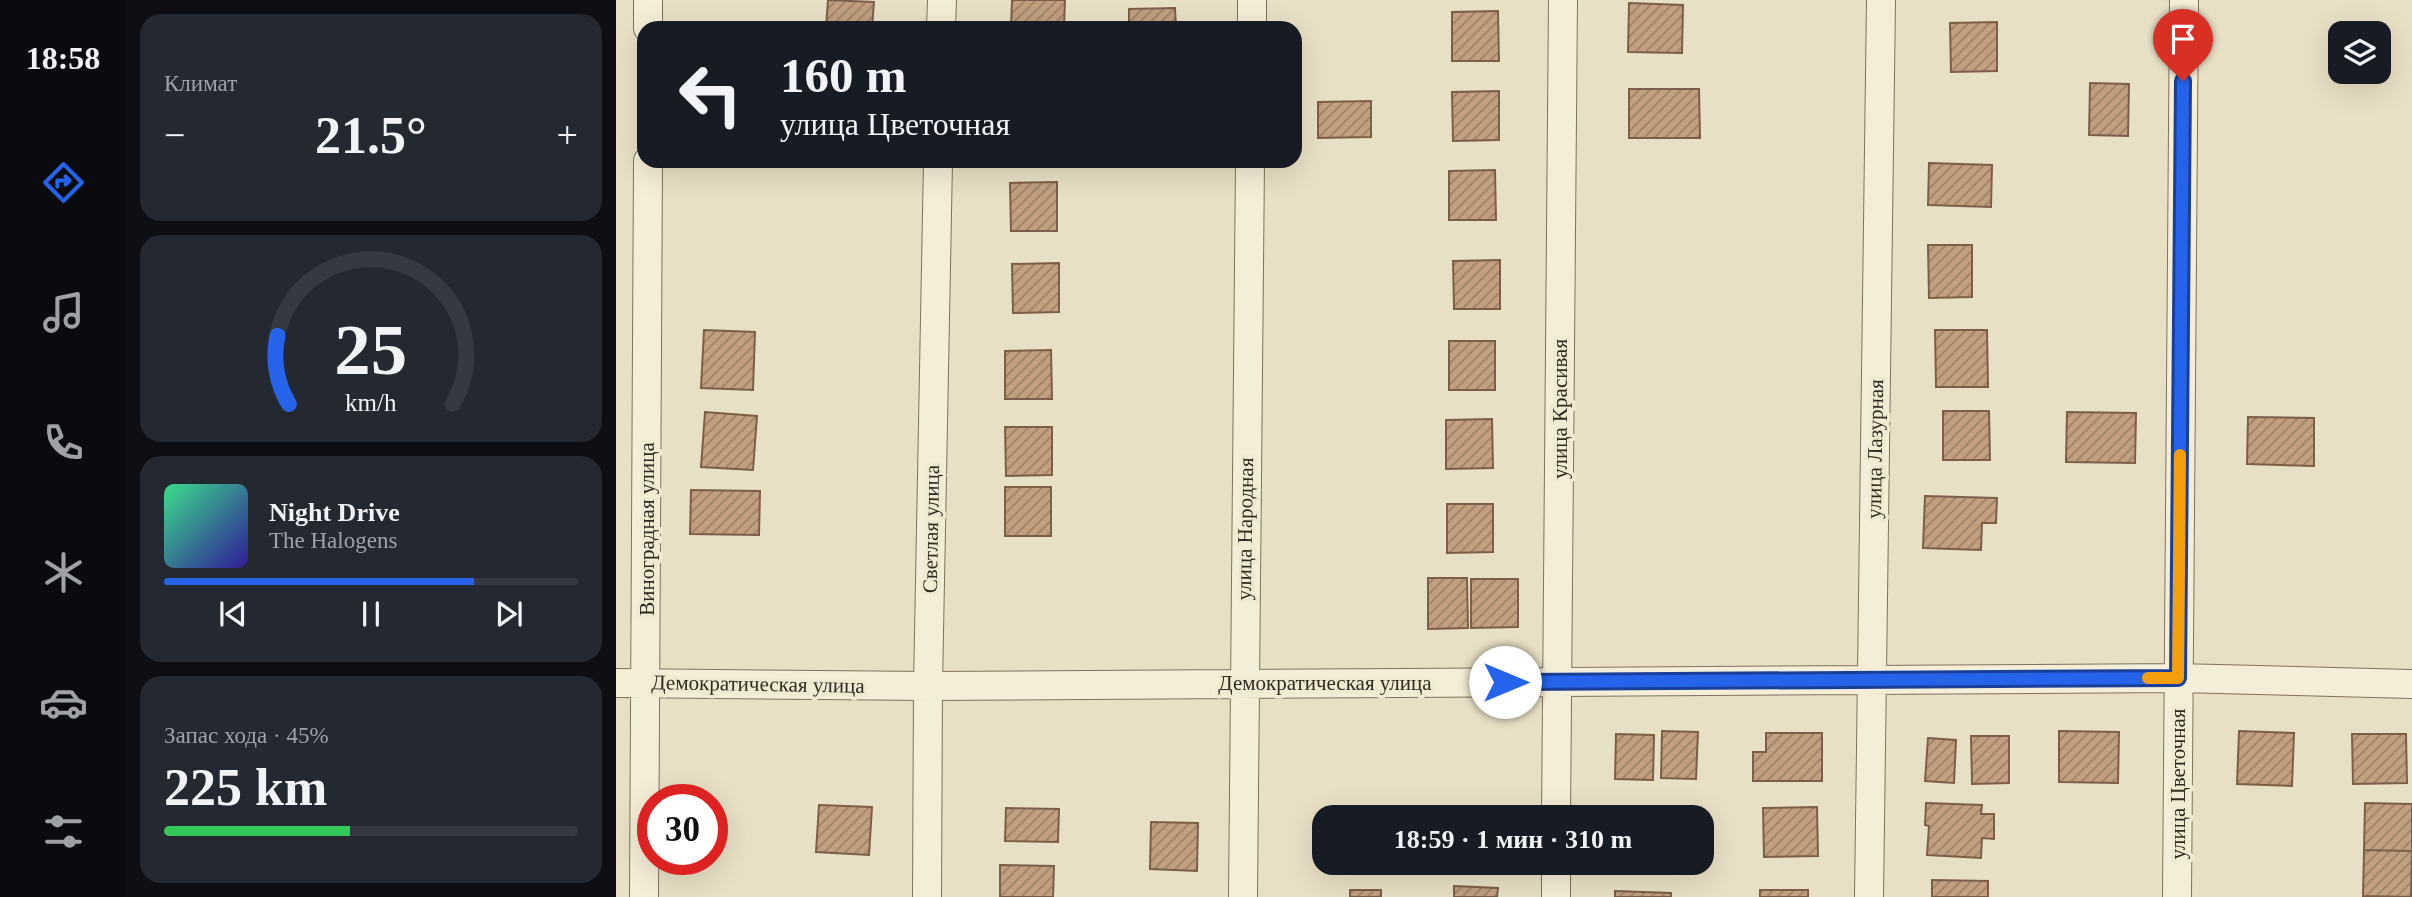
<!DOCTYPE html>
<html lang="ru">
<meta charset="utf-8">
<style>
:root{--surface:#171b24;--page:#242831;--text:#f1f3f6;--muted:#9ea1a6;--line:#363941;--accent:#2563eb}
body{margin:0;font-family:Georgia,serif;background:var(--page);color:var(--text);height:100vh;display:flex;flex-direction:column;font-size:26px;white-space:nowrap}
*{box-sizing:border-box;margin:0}
p{font-size:23px;color:var(--muted)}
.icon{flex:none;width:38px;height:38px;fill:none;stroke:currentColor;stroke-width:2;stroke-linecap:round;stroke-linejoin:round}
.map{position:relative;flex:1;overflow:hidden}
.details{display:flex;flex-direction:column;gap:14px;padding:14px;background:#0d0f14;width:490px}
.details>*{flex:none}
.top-card{position:absolute;left:21px;top:21px;width:665px;height:147px;border-radius:21px;box-shadow:0 7px 28px #0002;background:#171b24;color:var(--text);overflow:hidden}
.tools{position:absolute;left:1712px;top:21px;display:grid;gap:14px}
.tools a{display:grid;place-items:center;width:63px;height:63px;border-radius:14px;background:var(--surface);box-shadow:0 7px 28px #0002;font-size:35px}
.speed{position:absolute;left:21px;top:784px;display:flex;gap:14px;font-size:35px;font-weight:700;text-align:center}
.speed>*{display:grid;place-content:center;width:91px;height:91px;border-radius:50%;background:var(--surface);box-shadow:0 7px 28px #0002;line-height:1}
.speed .limit{border:10px solid #d22;background:#fff;color:#111}
.pin{position:absolute;display:grid;place-items:center;width:60px;height:60px;color:#fff;margin:-72px -30px;border-radius:50% 50% 50% 0;rotate:-45deg;box-shadow:0 0 7px #0007}
.pin .icon{rotate:45deg}
.me{position:absolute;width:77px;margin:-38px;rotate:90deg;stroke-linejoin:round;filter:drop-shadow(0 0 5px #0008)}
.turn{display:flex;align-items:center;gap:24px;height:147px;padding:0 28px;font-size:32px}
.turn .icon{width:91px;height:91px;stroke-width:2.5}
.turn b{display:block;font-size:49px;line-height:60px}
.big{font-size:52px;font-weight:600;line-height:1.1}
.details .widget{flex:1;display:flex;flex-direction:column;justify-content:center;gap:10px;min-width:0;padding:0 24px;border-radius:21px;background:var(--page)}
.details .dial{align-items:center;gap:0}
.dial svg{height:182px;overflow:visible;fill:none;stroke:var(--line);stroke-width:7;stroke-linecap:round;text-anchor:middle}
.dial text{fill:var(--text);stroke:none}
.song{display:flex;align-items:center;gap:21px}
.cover{width:84px;height:84px;border-radius:10px;background:linear-gradient(135deg,hsl(150 70% 55%),hsl(250 70% 35%))}
.played{height:7px;border-radius:4px;background:linear-gradient(90deg,var(--accent) 75%,var(--line) 75%)}
.keys{display:flex;justify-content:space-around;direction:ltr}
.heat{display:flex;justify-content:space-between;align-items:center;font-size:38px;direction:ltr}
.charge{height:10px;border-radius:5px;background:linear-gradient(90deg,#34c759 45%,var(--line) 0)}
.trip{position:absolute;left:696px;top:805px;width:402px;height:70px;border-radius:21px;background:var(--surface);box-shadow:0 7px 28px #0002;font-weight:600;line-height:70px;text-align:center}
main{display:flex;flex:1;min-height:0}
.dock{display:flex;flex-direction:column;width:126px;justify-content:space-around;align-items:center;background:#090b0e;color:var(--muted)}
.dock .icon{width:49px;height:49px}
.dock .active{color:var(--accent)}
.dock b{font-size:32px;color:var(--text)}
.map>svg:first-child{display:block}
.building{fill:url(#building-hatch);stroke:#7c5f46;stroke-width:2}
.lines{fill:none;stroke-linecap:round;stroke-linejoin:round}
.street-casing{stroke:#80725d;stroke-width:30}
.street{stroke:#f4edd7;stroke-width:28}
.route-casing{stroke:#184099;stroke-width:18}
.route{stroke:#2563eb;stroke-width:12}
.slow{stroke:#f59e0b;stroke-width:12}
.labels{text-anchor:middle;dominant-baseline:central;stroke-width:7;stroke-linejoin:round;paint-order:stroke}
.street-label{font-size:21px;fill:#322a1f;stroke:#f0ead3}
</style>
<main>
<nav class="dock">
<b>18:58</b>
<svg class="icon active" aria-label="directions" viewBox="0 0 24 24"><path d="M12 3l9 9-9 9-9-9zM9 14v-3h6M13 9l2 2-2 2"/></svg>
<svg class="icon" aria-label="music" viewBox="0 0 24 24"><path d="M9 18V5l10-2v13"/><circle cx="6" cy="18" r="3"/><circle cx="16" cy="16" r="3"/></svg>
<svg class="icon" aria-label="phone" viewBox="0 0 24 24"><path d="M5 4h4l2 5-3 2q2 4 5 5l2-3 5 2v4C11 20 4 13 5 4z"/></svg>
<svg class="icon" aria-label="climate" viewBox="0 0 24 24"><path d="M12 3v18M4 7l16 10M4 17L20 7"/></svg>
<svg class="icon" aria-label="car" viewBox="0 0 24 24"><path d="M5 17H2v-5l4-1 3-4h7l3 4 3 1v5h-3M9 17h6M6 11h13"/><circle cx="7" cy="17" r="2"/><circle cx="17" cy="17" r="2"/></svg>
<svg class="icon" aria-label="filters" viewBox="0 0 24 24"><path d="M4 7h16M4 17h16"/><circle cx="9" cy="7" r="2"/><circle cx="15" cy="17" r="2"/></svg>
</nav>
<section class="details">
<div class="widget"><p>Климат</p>
<div class="heat"><a>−</a><b class="big">21.5°</b><a>+</a></div>
</div>
<div class="widget dial"><svg viewBox="0 0 100 80">
<path d="M14 69A42 42 0 1 1 86 69"/>
<path d="M14 69A42 42 0 0 1 9 39" stroke="#2563eb"/>
<text x="50" y="56" font-size="32" font-weight="700">25</text>
<text x="50" y="72" font-size="11">km/h</text>
</svg></div>
<div class="widget">
<div class="song"><i class="cover"></i><div><b>Night Drive</b><p>The Halogens</p></div></div>
<div class="played"></div>
<div class="keys"><svg class="icon" aria-label="previous" viewBox="0 0 24 24"><path d="M18 5L8 12l10 7zM5 5v14"/></svg><svg class="icon" aria-label="pause" viewBox="0 0 24 24"><path d="M8 5v14M16 5v14"/></svg><svg class="icon" aria-label="next" viewBox="0 0 24 24"><path d="M6 5l10 7-10 7zM19 5v14"/></svg></div>
</div>
<div class="widget"><p>Запас хода · 45%</p><b class="big">225 km</b><div class="charge"></div></div>
</section>
<div class="map">
<svg width="1796" height="897" viewBox="0 0 1796 897">
<defs>
<pattern id="building-hatch" width="6" height="6" patternUnits="userSpaceOnUse" patternTransform="scale(1.75)"><rect width="6" height="6" fill="#c19f7f"/><path d="M-1 1l2-2M0 6l6-6M5 7l2-2" fill="none" stroke="#9d8267"/></pattern>
</defs>
<rect width="100%" height="100%" fill="#e8e0c5"/>
<!-- building -->
<path class="building" d="M212 0 258 2 256 28H210Z
M396 0H449L448 28H395Z
M1013 3 1067 5 1066 53 1012 52Z
M559 8 560 28H513V9Z
M882 11 883 61H836V12Z
M1381 22V71L1335 72 1334 23Z
M1474 83 1513 84 1512 136 1473 135Z
M1013 89H1083L1084 138H1013Z
M883 91V140L837 141 836 92Z
M755 101V137L702 138V102Z
M1313 163 1376 165 1375 207 1312 205Z
M879 170 880 220H833V171Z
M441 182V231H395L394 183Z
M1312 245H1356V297L1313 298Z
M884 260V309H838L837 261Z
M443 263V312L397 313 396 264Z
M88 330 139 332 137 390 85 388Z
M1319 330H1371L1372 387H1320Z
M833 341H879V390H833Z
M435 350 436 399H389V351Z
M1327 411H1373L1374 460H1327Z
M89 412 141 416 137 470 85 467Z
M1451 412 1520 413 1519 463 1450 462Z
M1632 417 1698 418V466L1631 464Z
M876 419 877 468 830 469V420Z
M389 427H436V475L390 476Z
M389 487H435V536H389Z
M75 490 144 491 143 535 74 534Z
M1309 496 1381 498 1380 523H1366L1365 550 1307 548Z
M831 504H877V552L831 553Z
M812 578H851L852 628 812 629Z
M855 579H902V627L855 628Z
M1046 731 1082 732 1080 779 1045 778Z
M1443 731 1503 732 1502 783 1443 782Z
M1623 731 1678 733 1676 786 1621 784Z
M1150 733H1206V781H1137V752H1150Z
M1000 734 1038 735 1037 780 999 779Z
M1736 734H1790L1791 783 1737 784Z
M1355 736H1393V783L1356 784Z
M1312 738 1340 740 1338 783 1309 781Z
M1310 803 1366 805 1365 814H1378V839L1366 838 1365 858 1311 855 1313 826 1309 825Z
M1749 803 1796 804V851L1748 850Z
M203 805 256 807 253 855 200 852Z
M841 807 884 808V817H840Z
M1201 807 1202 856 1148 857 1147 808Z
M390 808 443 809 442 842 389 841Z
M702 814H756V817H709V850H702Z
M535 822 582 823 581 871 534 869Z
M1748 850 1796 851 1795 897 1747 896Z
M827 863H883L882 867 827 865Z
M384 865 438 866 437 897H384Z
M1316 880 1372 881V897H1316Z
M838 886 882 888 881 897H838Z
M734 890H765V897H734Z
M1144 890H1192V897H1144Z
M999 891 1055 893V897H999Z"/>
<g class="lines">
<defs>
<path id="street" d="M32 28V0
M325 28 326 0
M636 28V0
M0 683 312 686 1562 678 1796 684
M940 817 947 0
M28 897 32 161
M311 897 312 686 322 161
M627 897 634 161
M940 897V863
M1253 897 1265 0
M1561 897 1568 0"/>
</defs>
<!-- street casing -->
<use href="#street" class="street-casing"/>
<!-- street -->
<use href="#street" class="street"/>
</g>
<g class="lines">
<defs>
<path id="route" d="M889 682 1562 678 1567 81"/>
</defs>
<!-- route casing -->
<use href="#route" class="route-casing"/>
<!-- route -->
<use href="#route" class="route"/>
<!-- slow -->
<path class="slow" d="M1532 678H1562L1564 455"/>
</g>
<g class="labels">
<!-- street labels -->
<g class="street-label">
<text transform="translate(944 409) rotate(-90)">улица Красивая</text>
<text transform="translate(1259 449) rotate(-89)">улица Лазурная</text>
<text transform="translate(31 529) rotate(-90)">Виноградная улица</text>
<text transform="translate(315 529) rotate(-89)">Светлая улица</text>
<text transform="translate(629 529) rotate(-89)">улица Народная</text>
<text x="709" y="683">Демократическая улица</text>
<text transform="translate(142 684) rotate(1)">Демократическая улица</text>
<text transform="translate(1562 784) rotate(-90)">улица Цветочная</text>
</g>
</g>
</svg>
<div class="tools">
<a><svg class="icon" aria-label="layers" viewBox="0 0 24 24"><path d="M12 4l9 5-9 5-9-5zM3 14l9 5 9-5"/></svg></a>
</div>
<div class="speed"><div class="limit">30</div></div>
<div class="pin" style="left:1567px;top:81px;background:#d93025"><svg class="icon" aria-label="arrive" viewBox="0 0 24 24"><path d="M6 21V4h12l-3 4 3 4H6"/></svg></div>
<svg class="me" style="left:889px;top:682px" viewBox="-20 -20 40 40"><circle r="19" fill="#fff"/><path d="M0-13L10 11 0 6-10 11z" fill="#2563eb"/></svg>
<div class="trip">18:59 · 1 мин · 310 m</div>
<div class="top-card">
<div class="turn"><svg class="icon" aria-label="left" viewBox="0 0 24 24"><path d="M17 20v-9H6M10 6l-5 5 5 5"/></svg><div><b>160 m</b>улица Цветочная</div></div>
</div>
</div>
</main>
